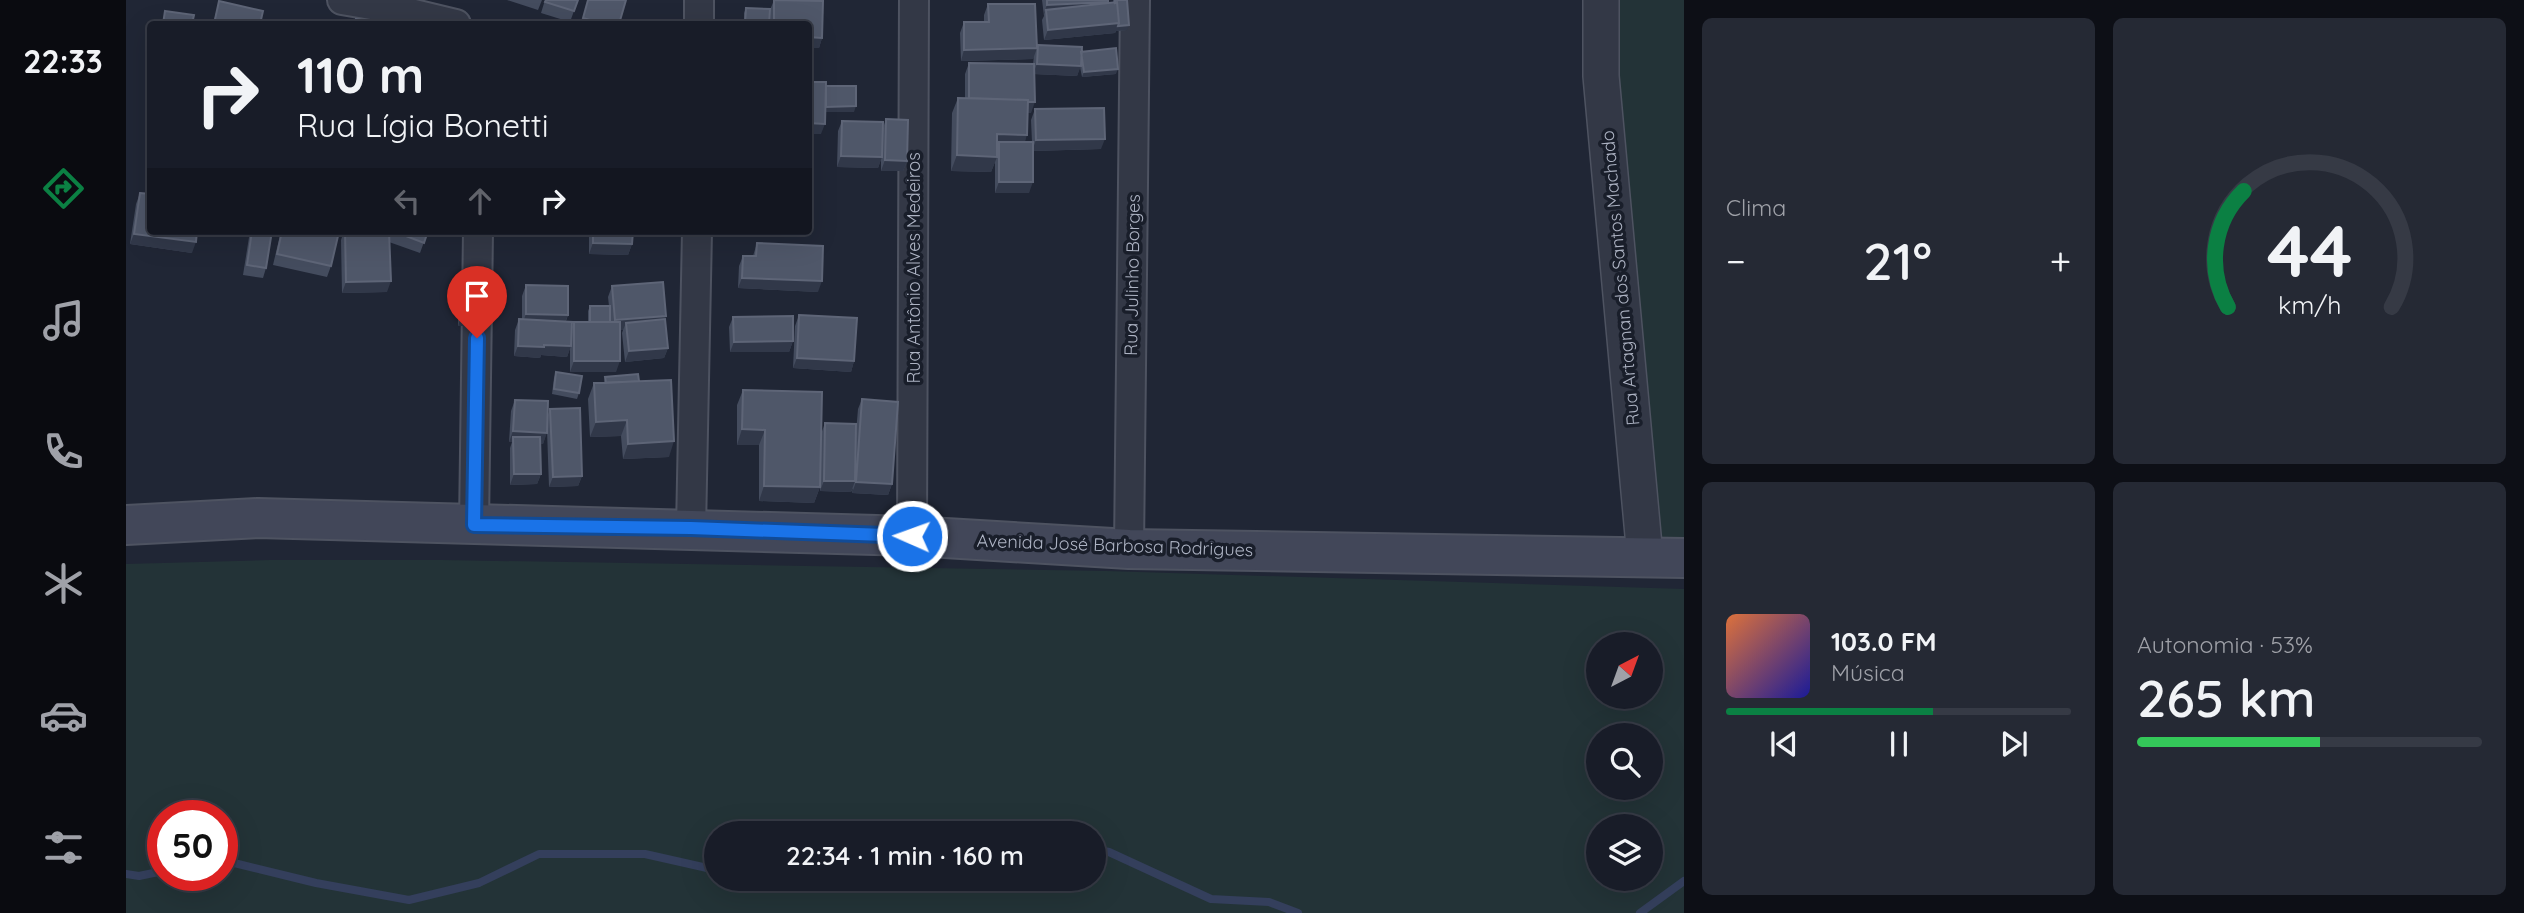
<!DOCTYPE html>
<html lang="pt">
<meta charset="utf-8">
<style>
:root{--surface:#181c28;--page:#252934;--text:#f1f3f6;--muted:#9fa1a8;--line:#363a45;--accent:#0b8043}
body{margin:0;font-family:Quicksand,sans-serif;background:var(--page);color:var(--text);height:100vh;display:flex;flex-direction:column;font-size:26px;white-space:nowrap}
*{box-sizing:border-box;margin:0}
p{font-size:23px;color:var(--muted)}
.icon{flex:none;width:38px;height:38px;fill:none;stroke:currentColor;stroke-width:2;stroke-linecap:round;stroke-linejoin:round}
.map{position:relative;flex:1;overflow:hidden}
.drawer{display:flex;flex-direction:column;gap:18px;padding:18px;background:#0d0f16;width:840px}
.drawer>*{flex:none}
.top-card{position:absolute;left:21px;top:21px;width:665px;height:214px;border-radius:7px;box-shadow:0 7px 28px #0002,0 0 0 2px var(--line);background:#181c28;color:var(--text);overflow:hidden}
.needle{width:46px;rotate:41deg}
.tools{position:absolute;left:1460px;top:632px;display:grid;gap:14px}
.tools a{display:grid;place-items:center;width:77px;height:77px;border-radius:50%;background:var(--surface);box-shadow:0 7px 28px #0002,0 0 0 2px var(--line);font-size:35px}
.speed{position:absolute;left:21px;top:800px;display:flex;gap:14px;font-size:35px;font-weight:700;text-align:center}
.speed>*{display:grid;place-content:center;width:91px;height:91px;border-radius:50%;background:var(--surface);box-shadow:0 7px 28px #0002,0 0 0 2px var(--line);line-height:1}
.speed .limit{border:10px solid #d22;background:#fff;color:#111}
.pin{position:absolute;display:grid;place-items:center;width:60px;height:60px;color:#fff;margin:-72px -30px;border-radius:50% 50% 50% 0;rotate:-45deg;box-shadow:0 0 7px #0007}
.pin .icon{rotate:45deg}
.me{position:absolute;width:77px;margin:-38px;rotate:272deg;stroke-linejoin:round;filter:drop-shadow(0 0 5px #0008)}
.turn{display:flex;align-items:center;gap:24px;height:147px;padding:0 35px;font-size:32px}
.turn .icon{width:91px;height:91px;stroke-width:2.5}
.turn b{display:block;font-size:49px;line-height:60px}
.lanes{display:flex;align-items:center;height:66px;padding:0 35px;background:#0003;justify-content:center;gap:35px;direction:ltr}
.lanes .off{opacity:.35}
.big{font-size:52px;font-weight:600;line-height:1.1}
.drawer .card{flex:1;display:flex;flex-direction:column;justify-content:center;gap:10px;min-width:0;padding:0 24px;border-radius:10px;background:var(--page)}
.drawer .dial{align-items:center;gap:0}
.dial svg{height:182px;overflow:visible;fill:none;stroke:var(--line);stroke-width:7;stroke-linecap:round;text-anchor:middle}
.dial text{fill:var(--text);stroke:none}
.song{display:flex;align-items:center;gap:21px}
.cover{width:84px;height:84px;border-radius:10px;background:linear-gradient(135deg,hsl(20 70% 55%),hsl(240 70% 35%))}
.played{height:7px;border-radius:4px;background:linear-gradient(90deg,var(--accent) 60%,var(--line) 60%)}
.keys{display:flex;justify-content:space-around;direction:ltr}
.heat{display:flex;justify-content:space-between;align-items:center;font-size:38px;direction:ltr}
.charge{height:10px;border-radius:5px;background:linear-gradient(90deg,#34c759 53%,var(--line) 0)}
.drawer .tiles{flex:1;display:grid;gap:18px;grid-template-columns:repeat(2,1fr)}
.trip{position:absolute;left:578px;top:821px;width:402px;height:70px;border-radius:35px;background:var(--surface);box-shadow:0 7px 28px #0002,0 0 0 2px var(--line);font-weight:600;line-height:70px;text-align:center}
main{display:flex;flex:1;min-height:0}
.menu{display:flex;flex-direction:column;width:126px;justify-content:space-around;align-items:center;background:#0a0b10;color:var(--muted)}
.menu .icon{width:49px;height:49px}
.menu .selected{color:var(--accent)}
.menu b{font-size:32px;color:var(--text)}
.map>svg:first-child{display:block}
.green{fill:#233337;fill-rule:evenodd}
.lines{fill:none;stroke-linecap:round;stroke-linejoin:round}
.stream{stroke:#343f5c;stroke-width:8}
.minor-casing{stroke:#4e5361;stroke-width:32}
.tertiary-casing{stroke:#4e5361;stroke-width:38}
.secondary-casing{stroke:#4e5361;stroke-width:42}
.minor{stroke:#333846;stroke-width:28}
.tertiary{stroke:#333846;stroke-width:35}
.secondary{stroke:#424759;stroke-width:38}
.wall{fill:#444c5e}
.shaded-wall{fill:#313849}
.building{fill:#4f5769;stroke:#5e6577;stroke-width:2}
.route-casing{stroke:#114b97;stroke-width:18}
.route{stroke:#1a73e8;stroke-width:12}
.labels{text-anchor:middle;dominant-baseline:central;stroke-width:7;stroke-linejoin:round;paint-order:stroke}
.street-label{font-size:18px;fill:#adb3c3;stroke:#191e2a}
</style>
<main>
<nav class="menu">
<b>22:33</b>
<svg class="icon selected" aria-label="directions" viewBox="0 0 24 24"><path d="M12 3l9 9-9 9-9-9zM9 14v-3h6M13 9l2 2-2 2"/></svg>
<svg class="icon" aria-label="music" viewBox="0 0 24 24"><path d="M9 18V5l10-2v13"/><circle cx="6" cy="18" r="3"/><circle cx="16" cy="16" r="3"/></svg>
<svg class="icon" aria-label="phone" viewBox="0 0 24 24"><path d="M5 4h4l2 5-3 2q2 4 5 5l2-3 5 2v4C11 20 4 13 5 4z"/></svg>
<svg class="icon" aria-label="climate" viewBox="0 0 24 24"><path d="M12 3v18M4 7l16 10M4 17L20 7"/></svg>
<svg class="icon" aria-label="car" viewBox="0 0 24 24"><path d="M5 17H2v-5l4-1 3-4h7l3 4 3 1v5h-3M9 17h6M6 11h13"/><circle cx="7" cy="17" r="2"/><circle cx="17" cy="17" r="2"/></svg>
<svg class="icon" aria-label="filters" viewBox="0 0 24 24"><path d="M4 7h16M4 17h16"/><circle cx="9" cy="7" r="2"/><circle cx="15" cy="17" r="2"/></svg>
</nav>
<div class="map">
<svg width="1558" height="913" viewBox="0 0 1558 913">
<rect width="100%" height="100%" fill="#202635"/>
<!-- green -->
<path class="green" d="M1475 0H1558V558L1519 557Z
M144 560H315L981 571 1558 589V913H0V564ZM1472 644H1524V696H1472ZM1472 735H1524V788H1472ZM37 816H96V875H37ZM1472 826H1524V878H1472ZM590 833H968V878H590Z"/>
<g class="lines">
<!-- stream -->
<path class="stream" d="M822 833H834
M968 849 983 852 1085 899 1143 902 1172 913
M96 860 190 883 283 900 353 883 413 854H519L590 870
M0 874 13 876 37 871
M1514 913 1558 881"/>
<defs>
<path id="minor" d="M216 0 263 8 330 24
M573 0V24
M348 525 352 231
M565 529 571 231
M786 536 788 0
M1003 549 1009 0"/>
<path id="tertiary" d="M1475 0V76L1519 557"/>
<path id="secondary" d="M0 525 132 518 786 536 1003 549 1558 558"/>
</defs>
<!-- minor casing -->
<use href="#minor" class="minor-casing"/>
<!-- tertiary casing -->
<use href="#tertiary" class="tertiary-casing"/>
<!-- secondary casing -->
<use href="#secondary" class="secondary-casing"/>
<!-- minor -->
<use href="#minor" class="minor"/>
<!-- tertiary -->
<use href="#tertiary" class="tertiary"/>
<!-- secondary -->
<use href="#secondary" class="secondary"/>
</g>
<!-- wall -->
<path class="wall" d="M381 0H416L412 10Z
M419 0H452L444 22 415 13Z
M462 0H500L493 24H455Z
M648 0 697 1 696 38 693 48H682V24H644V10Z
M916 0H982V3H987V0H1001V30L990 31 989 33 918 40 916 20 918 16Z
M93 1 134 24H87Z
M862 4 911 48 955 52 990 74 956 77 954 67 951 76 908 74 905 113H902L899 142H906L905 120 909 109 975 149 907 151 903 193H869V162L865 172 825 171 826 113 832 98H839V74L843 63 907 64 908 56 907 59 835 61 834 33 838 22H858V15Z
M620 8 643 24H618V13Z
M760 119 781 161 777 171H755V159L752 168 711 167 712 131 716 121 757 128Z
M14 193 66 253 4 244 10 204Z
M124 231H146L140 268 137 278 117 275Z
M155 231H188L205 266 201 277 147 265Z
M218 231H302L294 253 263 242 261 292 216 293 215 240Z
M463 231H507L506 244 502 255 463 254Z
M631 243 692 292 612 288 613 266 617 256H627Z
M400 285 442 315 440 321 445 329 448 322H462V311L464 306H483L482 297 486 286 540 316 538 319 542 348 538 358 499 362 496 333 497 330H494L490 372H444V348L441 357 415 355 414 358 388 356 389 330 393 319H396V296Z
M334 292 350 320 349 326H332V297Z
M673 315 728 361 725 372 667 368 669 326Z
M607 317 667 341 663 352H604L603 327Z
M430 372 453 393 451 399 426 394 428 378Z
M479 377 513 381 543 457 497 459 495 436 464 437 462 399 468 383H478Z
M617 390 694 487 688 503 633 501V445H611V405Z
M736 399 766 484 762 495 726 493 727 488 725 492 694 491 695 434 699 423 729 444 732 409Z
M389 400 421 417 424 409 456 476 452 486 423 487 421 430 417 444 414 443 415 474 411 484 384 485V448L386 442H383L385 411Z"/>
<!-- shaded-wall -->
<path class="shaded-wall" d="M982 2 979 13 920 10 917 16 921 5Z
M993 23 1003 25 1001 30 990 31 989 33 918 40 922 30Z
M682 37 696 38 693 48H682Z
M911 48 907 59 835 61 838 50Z
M911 64 955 66 951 76 907 74Z
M992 69 990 74 956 77 958 72Z
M843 102H909L905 113 839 112Z
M730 106 728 112H698L700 107Z
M682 123 699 124 695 134H682Z
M871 134 901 135 896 150 873 142 870 149Z
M979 139 975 149 906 151 910 140Z
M831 155 871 157 865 172 825 171Z
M715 156 756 157 752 168 711 167Z
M759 160 781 161 777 171H755Z
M873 182H907L903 193H869Z
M8 234 70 242 66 253 4 244Z
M467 243 506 244 502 255 463 254Z
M616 278 696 281 692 292 612 288Z
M265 281 261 292 216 293 220 282Z
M400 314 442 315 438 325H396Z
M540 316 536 327 500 323 497 330 486 331 489 320Z
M334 320H350L349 326H332Z
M667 341 663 352H604L608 342Z
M418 345 445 346 441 357 415 355 414 358 388 356 392 346Z
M542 348 538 358 499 362 503 351Z
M671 358 728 361 725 372 667 368Z
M448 361H494L490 372H444Z
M501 420 495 436 464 437 470 422Z
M616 429 639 430 633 445H611Z
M387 431 421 433 417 444 388 442 387 437 386 442H383Z
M548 441 543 457 497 459 502 444Z
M388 474H415L411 484 384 485Z
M456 476 452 486 423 487 427 477Z
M698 481H729L725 492 694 491Z
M730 482 766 484 762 495 726 493Z
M638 486 694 487 688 503 633 501Z"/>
<!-- building -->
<path class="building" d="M420 0H452L448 11 419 2Z
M462 0H500L493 24H478L457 18Z
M648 0 697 1 696 38 682 37V24H648Z
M921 0H982V2L921 5Z
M989 0H1001L1003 25 992 26 993 23 991 2 989 3Z
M93 1 137 11 134 24H88Z
M991 2 993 23 922 30 920 10Z
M862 4H909L911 48 838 50V22H863Z
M620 8 644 9 643 24H619Z
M39 11 68 15 66 24H37Z
M230 19 251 23 250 24H229Z
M912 45 956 47 955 66 911 64Z
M990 48 992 69 958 72 955 52Z
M843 63 908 64 909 102H902V100L843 98Z
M682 82H700L699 124 682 123Z
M700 86H730V106L700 107Z
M832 98 902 100 901 135 871 134V157L831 155Z
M978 108 979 139 910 140 909 109Z
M760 119 782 120 781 161 759 160Z
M716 121 757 122 756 157 715 156Z
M873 142H907V182H873Z
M14 193 24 194V231H71L70 242 8 234Z
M126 231H146L140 268 121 265Z
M156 231H188L212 236 205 266 151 254Z
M219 231H263L265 281 220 282Z
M267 231H302L298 243Z
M467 231H507L506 244 467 243Z
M631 243 697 246 696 281 616 278 617 256H630Z
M537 282 540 316 489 320 486 286Z
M400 285 442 286V315L400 314Z
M334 292H350V320H334Z
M464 306H484V322H464Z
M673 315 731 318 728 361 671 358Z
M667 316V341L608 342 607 317Z
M393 319 446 322 445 346 418 345V347L392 346Z
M539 319 542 348 503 351 500 323Z
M448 322H494V361H448Z
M430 372 456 376 453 393 428 389Z
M512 374 513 381 480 383 479 377Z
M545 380 548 441 502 444 501 420 470 422 468 383Z
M617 390 696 392 694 487 638 486 639 430 616 429Z
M736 399 772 402 766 484 730 482Z
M389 400 422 401 421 433 387 431Z
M454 408 456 476 427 477 424 409Z
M699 423 730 424 729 481H698Z
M387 437H414L415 474H388Z"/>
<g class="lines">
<defs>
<path id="route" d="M351 338 348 525 565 528 786 536"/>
</defs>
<!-- route casing -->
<use href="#route" class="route-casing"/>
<!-- route -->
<use href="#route" class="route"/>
</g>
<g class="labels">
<!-- street labels -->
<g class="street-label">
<text transform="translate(787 268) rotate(-90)">Rua Antônio Alves Medeiros</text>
<text transform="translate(1006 275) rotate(-89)">Rua Julinho Borges</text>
<text transform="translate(1494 278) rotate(-95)">Rua Artagnan dos Santos Machado</text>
<text transform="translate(989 545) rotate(2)">Avenida José Barbosa Rodrigues</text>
</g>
</g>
</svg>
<div class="tools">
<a><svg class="needle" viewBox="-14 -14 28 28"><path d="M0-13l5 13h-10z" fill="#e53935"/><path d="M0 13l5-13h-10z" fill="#9fa1a8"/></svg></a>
<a><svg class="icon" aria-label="search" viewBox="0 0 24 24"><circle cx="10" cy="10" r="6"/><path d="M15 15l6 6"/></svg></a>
<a><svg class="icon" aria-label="layers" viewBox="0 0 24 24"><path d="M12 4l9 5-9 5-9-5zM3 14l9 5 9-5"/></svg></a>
</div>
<div class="speed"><div class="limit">50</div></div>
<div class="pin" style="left:351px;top:338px;background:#d93025"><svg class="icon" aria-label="arrive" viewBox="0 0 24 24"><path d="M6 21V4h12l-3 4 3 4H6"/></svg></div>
<svg class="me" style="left:786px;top:536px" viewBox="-20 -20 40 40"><circle r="17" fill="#1a73e8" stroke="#fff" stroke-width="3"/><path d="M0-11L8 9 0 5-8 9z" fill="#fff"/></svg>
<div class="trip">22:34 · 1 min · 160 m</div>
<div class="top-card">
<div class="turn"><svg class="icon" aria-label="right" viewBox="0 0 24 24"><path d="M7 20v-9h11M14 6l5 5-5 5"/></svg><div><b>110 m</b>Rua Lígia Bonetti</div></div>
<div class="lanes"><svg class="icon off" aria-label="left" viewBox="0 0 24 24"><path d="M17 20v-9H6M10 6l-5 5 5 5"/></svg><svg class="icon off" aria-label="ahead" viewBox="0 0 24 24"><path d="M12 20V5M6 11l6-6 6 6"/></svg><svg class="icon" aria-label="right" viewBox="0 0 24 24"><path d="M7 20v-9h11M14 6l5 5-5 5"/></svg></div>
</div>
</div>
<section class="drawer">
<div class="tiles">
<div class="card"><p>Clima</p>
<div class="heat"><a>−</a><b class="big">21°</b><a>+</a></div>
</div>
<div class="card dial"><svg viewBox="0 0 100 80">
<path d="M14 69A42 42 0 1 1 86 69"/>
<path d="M14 69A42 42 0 0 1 21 18" stroke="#0b8043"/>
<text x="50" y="56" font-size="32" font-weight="700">44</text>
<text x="50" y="72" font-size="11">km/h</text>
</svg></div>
<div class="card">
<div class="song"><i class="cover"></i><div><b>103.0 FM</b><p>Música</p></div></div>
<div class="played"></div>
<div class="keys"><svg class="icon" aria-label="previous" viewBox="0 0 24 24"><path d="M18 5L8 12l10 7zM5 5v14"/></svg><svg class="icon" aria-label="pause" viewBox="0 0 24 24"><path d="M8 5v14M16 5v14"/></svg><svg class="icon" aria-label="next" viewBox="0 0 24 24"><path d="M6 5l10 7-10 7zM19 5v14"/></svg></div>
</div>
<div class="card"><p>Autonomia · 53%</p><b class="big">265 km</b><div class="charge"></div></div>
</div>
</section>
</main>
